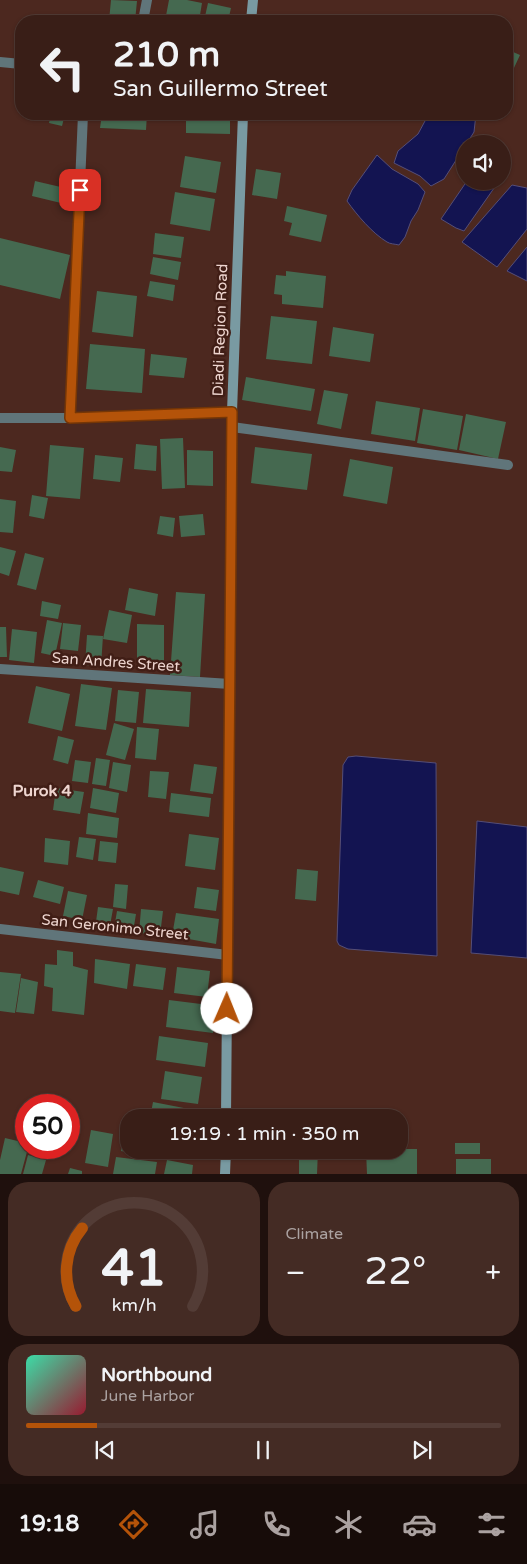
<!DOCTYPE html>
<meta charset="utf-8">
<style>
:root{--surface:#391e17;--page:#442b24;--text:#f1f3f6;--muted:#aba2a1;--line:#533c36;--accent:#b45309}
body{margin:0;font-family:"Varela Round",sans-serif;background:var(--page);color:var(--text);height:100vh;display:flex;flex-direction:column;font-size:19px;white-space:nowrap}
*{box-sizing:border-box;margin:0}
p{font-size:16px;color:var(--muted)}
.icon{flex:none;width:28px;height:28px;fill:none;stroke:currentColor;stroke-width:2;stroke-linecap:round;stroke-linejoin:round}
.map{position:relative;height:1174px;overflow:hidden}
.drawer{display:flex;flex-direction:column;gap:8px;padding:8px;background:#1f100d;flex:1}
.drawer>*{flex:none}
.top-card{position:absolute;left:15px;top:15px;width:498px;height:105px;border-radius:20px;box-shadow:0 1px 4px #0004,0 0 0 1px var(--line);background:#391e17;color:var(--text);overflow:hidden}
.fabs{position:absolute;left:456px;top:135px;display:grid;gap:10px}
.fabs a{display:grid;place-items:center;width:55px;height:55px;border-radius:50%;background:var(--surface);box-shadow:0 1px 4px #0004,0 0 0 1px var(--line);font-size:25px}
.speed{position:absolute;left:15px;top:1094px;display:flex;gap:10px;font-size:25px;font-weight:700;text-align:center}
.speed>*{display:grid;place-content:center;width:65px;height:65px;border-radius:50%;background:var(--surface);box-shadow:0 1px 4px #0004,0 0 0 1px var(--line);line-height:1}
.speed .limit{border:8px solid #d22;background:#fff;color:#111}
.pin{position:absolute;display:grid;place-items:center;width:42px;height:42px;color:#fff;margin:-21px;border-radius:10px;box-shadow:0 2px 8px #0006}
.me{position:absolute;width:55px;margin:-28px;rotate:1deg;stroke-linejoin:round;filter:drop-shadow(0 0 4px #0008)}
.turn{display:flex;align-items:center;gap:18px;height:105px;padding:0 15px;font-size:22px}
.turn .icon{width:65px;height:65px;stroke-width:2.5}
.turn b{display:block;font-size:35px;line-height:42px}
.big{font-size:38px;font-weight:600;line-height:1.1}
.drawer .widget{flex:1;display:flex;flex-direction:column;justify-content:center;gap:8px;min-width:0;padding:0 18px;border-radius:20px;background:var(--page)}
.drawer .dial{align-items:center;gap:0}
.dial svg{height:130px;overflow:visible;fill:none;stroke:var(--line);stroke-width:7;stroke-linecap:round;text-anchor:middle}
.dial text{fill:var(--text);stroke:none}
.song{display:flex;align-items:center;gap:15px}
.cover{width:60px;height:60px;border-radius:8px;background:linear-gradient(135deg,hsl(160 70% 55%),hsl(350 70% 35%))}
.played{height:5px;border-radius:2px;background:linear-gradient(90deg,var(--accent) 15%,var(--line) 15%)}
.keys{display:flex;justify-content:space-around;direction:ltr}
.heat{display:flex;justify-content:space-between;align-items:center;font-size:28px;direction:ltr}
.drawer .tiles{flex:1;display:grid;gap:8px;grid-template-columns:1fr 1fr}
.widget:last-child{grid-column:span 2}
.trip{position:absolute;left:120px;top:1109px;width:288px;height:50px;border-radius:20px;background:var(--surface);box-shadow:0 1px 4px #0004,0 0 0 1px var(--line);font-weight:600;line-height:50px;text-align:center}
.menu{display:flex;height:80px;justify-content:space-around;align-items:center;background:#170c09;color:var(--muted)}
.menu .icon{width:35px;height:35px}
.menu .active{color:var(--accent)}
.menu b{font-size:22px;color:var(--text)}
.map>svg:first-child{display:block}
.water{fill:#131451;stroke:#554e77}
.building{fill:#456950}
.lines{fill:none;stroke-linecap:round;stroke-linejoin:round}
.minor{stroke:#60757a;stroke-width:10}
.secondary{stroke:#799aa2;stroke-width:10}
.route-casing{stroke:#753606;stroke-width:12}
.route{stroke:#b45309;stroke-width:9}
.labels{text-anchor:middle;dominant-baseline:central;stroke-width:5;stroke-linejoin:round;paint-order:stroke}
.street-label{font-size:15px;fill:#eed5cf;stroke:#411e16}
.neighbourhood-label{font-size:16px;font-weight:bold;fill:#eed5cf;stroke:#411e16}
</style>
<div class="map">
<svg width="527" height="1174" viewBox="0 0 527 1174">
<rect width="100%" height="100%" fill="#4c281f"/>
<!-- water -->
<path class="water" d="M426 114H476L474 132 444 179 431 186 420 176 394 163 398 151 418 134 425 121Z
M377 155 392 169 418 184 425 192 418 210 411 221 405 237 399 245C395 244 390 244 387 242 372 233 357 215 347 201L352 190Z
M467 181H499L464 231 456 228 441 219Z
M512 185 527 188V229L497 267 462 242Z
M527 247V281L507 271Z
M356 756 436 763 437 956 348 949 339 945 337 941 343 765 348 757Z
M477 821 527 827V958L471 953Z"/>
<!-- building -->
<path class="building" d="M111 0 137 1 135 21H109Z
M169 0H187L202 3 199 21H165Z
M208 3 231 8 228 21H204Z
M53 16 79 20V21H52Z
M506 49 520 55 506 85Z
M19 87H21V103H18Z
M51 114H65L62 126 49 123Z
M102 114H147L146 130 100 128Z
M186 114H230V134L186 133Z
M343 114H369L368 120Z
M185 156 221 162 216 193 180 187Z
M256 169 281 173 277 199 252 195Z
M35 181 65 188 61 203 32 196Z
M175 192 215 199 210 231 170 224Z
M287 206 327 215 321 242 289 235 292 223 284 221Z
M155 233 184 237 181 258 153 254Z
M0 238 70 255 60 299 0 285Z
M153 257 181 262 178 280 150 274Z
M286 271 326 276 323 308 282 304V295L274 294 276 275 286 276Z
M150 281 175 285 173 301 147 296Z
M97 291 137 296 133 337 92 332Z
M271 316 317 321 312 364 266 359Z
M333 327 374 334 370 362 329 356Z
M90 344 145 349 142 393 86 389Z
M151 354 187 358 184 378 149 375Z
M246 377 315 389 311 411 242 400Z
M324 390 348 394 341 429 317 424Z
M376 401 420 408 415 441 371 434Z
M423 409 463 416 457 450 417 443Z
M466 414 506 422 498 459 459 450Z
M183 438 185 488 162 489 160 439Z
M136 444 157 446 156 471 134 469Z
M50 445 84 448 80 499 46 496Z
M0 447 16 450 12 472 0 471Z
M255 447 312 454 307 490 251 483Z
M187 450 213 451V486L187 485Z
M95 455 123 458 120 482 93 479Z
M350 459 393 467 387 504 343 496Z
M32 495 48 498 44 519 29 516Z
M0 499 16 501 13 533 0 532Z
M203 514 205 535 181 537 179 516Z
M160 516 175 518 173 537 157 534Z
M0 547 16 551 9 576 0 573Z
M25 553 44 558 36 590 17 585Z
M129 588 158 594 155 616 125 610Z
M176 592 205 594 200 677 170 675Z
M42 601 61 605 58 619 40 616Z
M109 610 132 615 127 643 103 639Z
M47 620 62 623 55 656 41 653Z
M63 623 81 625 78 651 60 649Z
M137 624 164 625V662H137Z
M0 627H6L7 657H0Z
M12 629 37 632 34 663 9 660Z
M87 635 103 636 101 666 85 665Z
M81 684 112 688 106 730 75 726Z
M36 686 70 694 62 731 28 723Z
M146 689 191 692 189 727 143 723Z
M118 690 139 692 136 723 115 721Z
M114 723 134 729 125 760 106 755Z
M137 727 159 729 156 760 135 758Z
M58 736 74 740 68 764 53 760Z
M96 758 110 760 106 786 92 784Z
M75 760 91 762 88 783 72 781Z
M113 762 131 765 127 792 109 788Z
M194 764 217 767 213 794 190 791Z
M150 771 169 772 166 799 148 797Z
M56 788 84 792 80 814 53 810Z
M93 788 119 793 116 813 90 808Z
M171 793 211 798 209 817 169 812Z
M88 813 119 818 117 838 86 834Z
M189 834 219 838 215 870 185 866Z
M79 837 96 839 93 860 76 857Z
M45 838 70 841 68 865 44 862Z
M100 841 118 843 116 863 98 861Z
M0 867 24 872 19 895 0 891Z
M297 869 318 871 316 901 295 899Z
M38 880 64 887 60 904 33 897Z
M115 884 128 885 126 909 113 907Z
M197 887 219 890 216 911 194 908Z
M68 891 87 895 82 920 63 916Z
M98 907 113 909 109 931 95 929Z
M141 909 163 911 160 935 139 933Z
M117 911 136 914 133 932 114 929Z
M176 913 219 919 216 944 172 936Z
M57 950 73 952V966L88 970 84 1015 52 1011 53 988 44 986 45 964 57 965Z
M95 959 130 964 127 989 94 983Z
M136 964 166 968 163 990 133 986Z
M177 967 210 971 207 997 174 993Z
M0 972 21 974 15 1013 0 1011Z
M21 978 38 982 34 1014 16 1012Z
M169 1000 217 1006 213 1033 166 1027Z
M159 1036 208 1043 205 1067 156 1060Z
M165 1071 202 1077 198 1104 161 1099Z
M153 1102 189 1109 187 1118H150Z
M238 1110 255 1111V1118H237Z
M256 1111 272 1112V1118H256Z
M278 1112 292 1114 291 1118H278Z
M126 1125H129V1150H143L142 1155 121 1151Z
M91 1130 113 1134 108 1167 85 1163Z
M5 1138 26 1143V1148H28L21 1174H0V1160Z
M455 1143H480V1154H455Z
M399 1149H417V1174H367L366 1150Z
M299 1150H318L317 1174H299Z
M28 1155 46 1160 42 1174H23Z
M116 1157 157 1162 155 1174H113Z
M456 1159H491V1174H456Z
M167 1160 193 1165 192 1174H164Z
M70 1168 82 1171V1174H68Z"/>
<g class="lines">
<!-- minor -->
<path class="minor" d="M143 21 147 0
M0 62 21 64
M0 418H70L232 412
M70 418 83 114
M232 427 508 465
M0 669 230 684
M0 929 228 955"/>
<!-- secondary -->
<path class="secondary" d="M251 21 253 0
M226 1118 232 412 243 114
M225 1174 226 1150"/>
</g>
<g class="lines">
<defs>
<path id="route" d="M80 190 70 418 232 412 227 1009"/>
</defs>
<!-- route casing -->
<use href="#route" class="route-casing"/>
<!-- route -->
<use href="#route" class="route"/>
</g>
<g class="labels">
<!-- street labels -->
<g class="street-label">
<text transform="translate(220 330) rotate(-88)">Diadi Region Road</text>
<text transform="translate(116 662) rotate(4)">San Andres Street</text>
<text transform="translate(115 927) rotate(6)">San Geronimo Street</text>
</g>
<!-- neighbourhood labels -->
<g class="neighbourhood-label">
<text x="42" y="791">Purok 4</text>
</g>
</g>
</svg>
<div class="fabs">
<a><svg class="icon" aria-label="sound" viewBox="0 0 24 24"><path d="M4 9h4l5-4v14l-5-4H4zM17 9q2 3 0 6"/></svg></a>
</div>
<div class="speed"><div class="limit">50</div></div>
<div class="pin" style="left:80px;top:190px;background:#d93025"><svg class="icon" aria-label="arrive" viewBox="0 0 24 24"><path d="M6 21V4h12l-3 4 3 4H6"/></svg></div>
<svg class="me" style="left:227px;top:1009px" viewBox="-20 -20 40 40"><circle r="19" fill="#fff"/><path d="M0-13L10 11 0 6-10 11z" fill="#b45309"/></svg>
<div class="trip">19:19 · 1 min · 350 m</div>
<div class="top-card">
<div class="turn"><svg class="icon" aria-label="left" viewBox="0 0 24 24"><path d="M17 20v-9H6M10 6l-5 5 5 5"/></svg><div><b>210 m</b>San Guillermo Street</div></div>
</div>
</div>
<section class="drawer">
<div class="tiles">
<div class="widget dial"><svg viewBox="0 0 100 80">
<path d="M14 69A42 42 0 1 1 86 69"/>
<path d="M14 69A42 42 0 0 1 18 21" stroke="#b45309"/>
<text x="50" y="56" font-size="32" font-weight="700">41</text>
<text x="50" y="72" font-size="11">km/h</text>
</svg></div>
<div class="widget"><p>Climate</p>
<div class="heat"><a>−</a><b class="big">22°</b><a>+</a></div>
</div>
<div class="widget">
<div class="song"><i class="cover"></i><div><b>Northbound</b><p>June Harbor</p></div></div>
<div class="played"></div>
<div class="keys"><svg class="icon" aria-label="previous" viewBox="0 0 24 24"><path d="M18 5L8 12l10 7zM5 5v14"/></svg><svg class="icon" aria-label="pause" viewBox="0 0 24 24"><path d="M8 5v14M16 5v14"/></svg><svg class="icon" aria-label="next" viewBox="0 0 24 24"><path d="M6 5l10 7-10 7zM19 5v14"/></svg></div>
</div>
</div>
</section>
<nav class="menu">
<b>19:18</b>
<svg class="icon active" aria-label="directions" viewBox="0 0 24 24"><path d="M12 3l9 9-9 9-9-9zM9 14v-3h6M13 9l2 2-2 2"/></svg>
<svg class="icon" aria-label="music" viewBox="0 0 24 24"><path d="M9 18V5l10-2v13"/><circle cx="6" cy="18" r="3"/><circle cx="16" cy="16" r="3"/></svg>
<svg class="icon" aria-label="phone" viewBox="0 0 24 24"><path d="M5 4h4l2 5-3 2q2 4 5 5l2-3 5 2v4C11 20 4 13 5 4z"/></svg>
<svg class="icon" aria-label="climate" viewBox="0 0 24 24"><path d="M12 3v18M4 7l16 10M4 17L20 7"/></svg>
<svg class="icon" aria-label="car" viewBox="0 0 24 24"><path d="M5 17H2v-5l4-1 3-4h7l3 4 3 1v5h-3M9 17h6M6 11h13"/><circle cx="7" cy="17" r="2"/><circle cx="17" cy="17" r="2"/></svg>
<svg class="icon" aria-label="filters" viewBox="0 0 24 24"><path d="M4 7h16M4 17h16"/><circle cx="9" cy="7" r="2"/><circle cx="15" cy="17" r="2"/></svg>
</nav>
